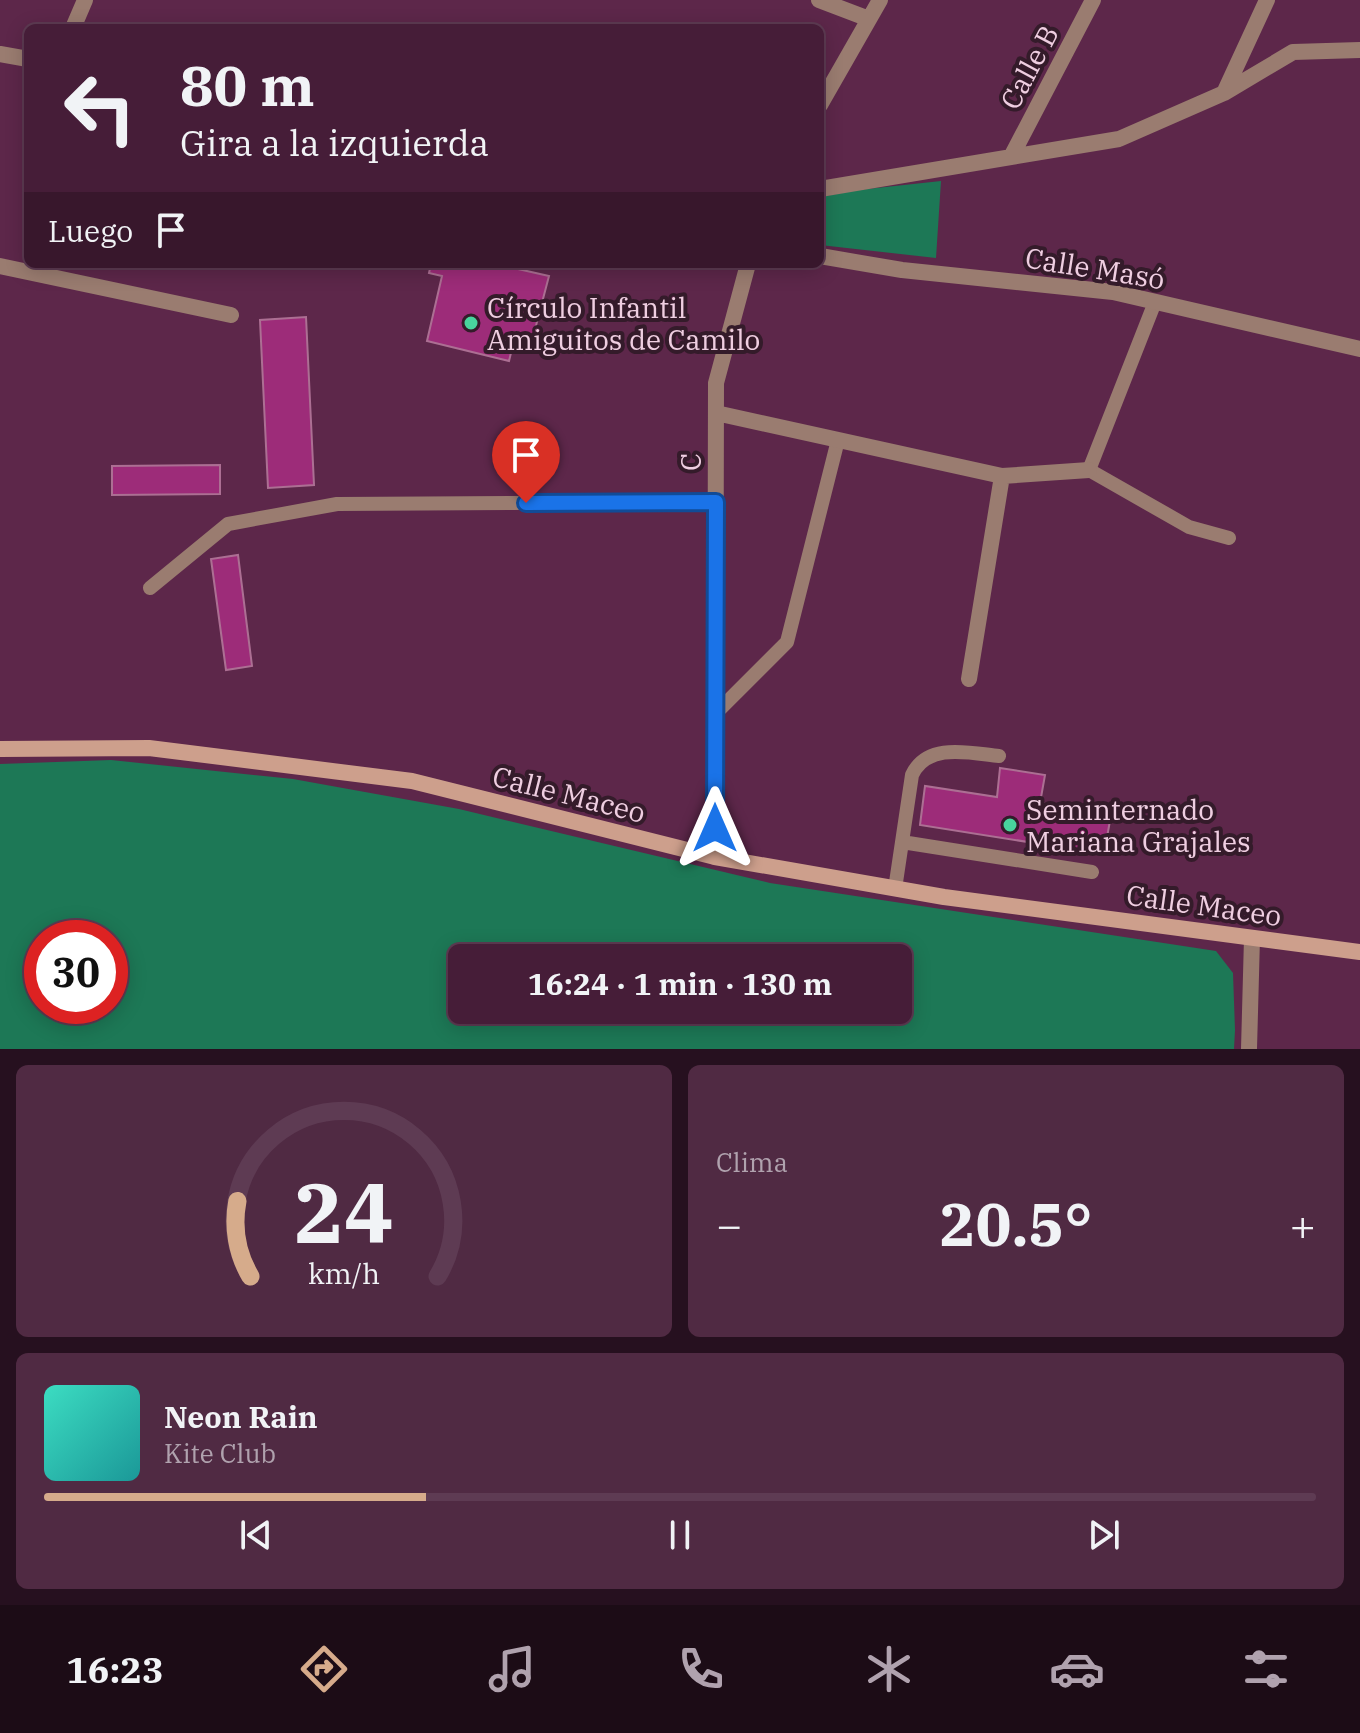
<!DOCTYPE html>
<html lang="es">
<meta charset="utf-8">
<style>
:root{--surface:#461d38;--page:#502a43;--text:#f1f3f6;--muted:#b0a2ae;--line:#5e3b53;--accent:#d6ab8b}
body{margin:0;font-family:"IBM Plex Serif",serif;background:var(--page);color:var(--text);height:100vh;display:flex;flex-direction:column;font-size:30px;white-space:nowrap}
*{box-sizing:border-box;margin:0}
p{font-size:26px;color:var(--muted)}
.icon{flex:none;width:44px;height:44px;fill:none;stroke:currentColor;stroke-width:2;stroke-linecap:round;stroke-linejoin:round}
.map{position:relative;height:1049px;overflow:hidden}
.sheet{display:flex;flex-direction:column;gap:16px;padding:16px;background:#26101f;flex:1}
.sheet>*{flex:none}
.guide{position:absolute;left:24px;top:24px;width:800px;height:244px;border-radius:12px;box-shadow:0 4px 20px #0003,0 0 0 2px var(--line);background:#461d38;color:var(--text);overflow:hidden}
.speed{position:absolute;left:24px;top:920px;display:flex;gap:16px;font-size:40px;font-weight:700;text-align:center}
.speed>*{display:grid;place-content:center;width:104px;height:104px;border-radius:50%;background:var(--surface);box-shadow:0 4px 20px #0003,0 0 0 2px var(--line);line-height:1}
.speed .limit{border:12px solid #d22;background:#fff;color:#111}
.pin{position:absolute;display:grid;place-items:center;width:68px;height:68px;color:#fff;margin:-82px -34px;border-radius:50% 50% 50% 0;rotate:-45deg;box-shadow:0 0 8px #0007}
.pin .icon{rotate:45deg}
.me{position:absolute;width:88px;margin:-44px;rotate:0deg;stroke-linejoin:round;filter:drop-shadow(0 0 6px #0008)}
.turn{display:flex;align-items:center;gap:28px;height:168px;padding:0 24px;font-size:36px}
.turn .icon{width:104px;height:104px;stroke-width:2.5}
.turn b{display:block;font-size:56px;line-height:68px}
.then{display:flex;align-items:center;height:76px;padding:0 24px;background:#0003;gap:16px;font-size:30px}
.big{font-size:60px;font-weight:800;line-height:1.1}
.sheet .widget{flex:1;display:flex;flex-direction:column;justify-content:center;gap:12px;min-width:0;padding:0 28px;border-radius:12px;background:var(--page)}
.sheet .dial{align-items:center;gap:0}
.dial svg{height:208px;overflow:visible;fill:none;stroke:var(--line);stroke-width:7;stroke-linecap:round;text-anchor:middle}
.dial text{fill:var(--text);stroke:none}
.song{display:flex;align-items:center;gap:24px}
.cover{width:96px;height:96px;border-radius:12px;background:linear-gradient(135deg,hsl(170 70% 55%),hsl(180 70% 35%))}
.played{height:8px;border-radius:4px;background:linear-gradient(90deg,var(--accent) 30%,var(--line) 30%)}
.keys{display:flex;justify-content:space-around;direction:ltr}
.heat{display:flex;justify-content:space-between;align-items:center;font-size:44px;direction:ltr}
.sheet .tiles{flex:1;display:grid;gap:16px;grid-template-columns:1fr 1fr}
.widget:last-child{grid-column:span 2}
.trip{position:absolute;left:448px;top:944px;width:464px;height:80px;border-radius:12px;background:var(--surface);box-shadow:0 4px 20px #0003,0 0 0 2px var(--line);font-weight:800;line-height:80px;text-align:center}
.tabs{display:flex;height:128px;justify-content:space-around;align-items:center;background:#1c0c16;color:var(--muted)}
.tabs .icon{width:56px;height:56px}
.tabs .on{color:var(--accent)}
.tabs b{font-size:36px;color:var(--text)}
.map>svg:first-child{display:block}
.green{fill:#1d7856;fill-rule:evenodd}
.building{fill:#9d2c79;stroke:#ac6f93;stroke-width:2}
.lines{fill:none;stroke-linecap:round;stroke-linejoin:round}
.lane{stroke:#9a7c70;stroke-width:14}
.street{stroke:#9a7c70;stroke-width:16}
.secondary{stroke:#cd9f8c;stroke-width:16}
.route-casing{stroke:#114b97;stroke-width:20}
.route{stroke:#1a73e8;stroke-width:14}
.poi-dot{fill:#48d49d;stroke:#341b2a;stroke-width:3}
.labels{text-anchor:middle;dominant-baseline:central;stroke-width:8;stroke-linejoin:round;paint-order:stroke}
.street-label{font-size:28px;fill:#efcee1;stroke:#341b2a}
.poi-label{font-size:28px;fill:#efcee1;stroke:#341b2a;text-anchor:start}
</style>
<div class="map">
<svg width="1360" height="1049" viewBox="0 0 1360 1049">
<rect width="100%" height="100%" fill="#5d274a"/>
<!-- green -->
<path class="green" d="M941 181 936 258 820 245V197L858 190Z
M111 760 293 779 459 809 770 883 1216 951 1233 973 1235 1030 1234 1049H0V764ZM42 938H110V1006H42ZM462 958H898V1010H462Z"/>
<!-- building -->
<path class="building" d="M431 264H520L518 269 549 276 533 337 516 332 509 361 427 341 442 276 429 273Z
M306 317 314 485 268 488 260 320Z
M220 465V494L112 495V466Z
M238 555 252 666 226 670 211 559Z
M1000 768 1045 775 1040 803 1111 815 1104 854 920 825 925 786 997 797Z"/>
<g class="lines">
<!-- lane -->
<path class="lane" d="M1155 302 1089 470 1189 527 1229 538
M150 588 228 524 337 504 716 502
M715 714 787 642 838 440
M902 842 1092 872
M895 889 912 775C927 742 970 753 999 756"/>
<!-- street -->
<path class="street" d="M819 0 869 19
M73 28 85 0
M0 54 28 59
M1224 93 1267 0
M820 105 880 0
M1011 157 1093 0
M820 189 1119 139 1224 93 1293 52 1360 50
M820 256 902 270 1113 292 1360 349
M0 266 231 315
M716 413 1002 476 1089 470
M969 679 1002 476
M715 857 716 383 748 264
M1249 1049 1252 938"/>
<!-- secondary -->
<path class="secondary" d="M0 749 149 748 412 781 715 857 944 897 1360 952"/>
</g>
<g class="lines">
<defs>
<path id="route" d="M526 503 716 502 715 828"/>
</defs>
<!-- route casing -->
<use href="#route" class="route-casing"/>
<!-- route -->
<use href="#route" class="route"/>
</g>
<!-- markers -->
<g class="poi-dot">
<circle cx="471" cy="323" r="8"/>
<circle cx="1010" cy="825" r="8"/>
</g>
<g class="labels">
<!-- street labels -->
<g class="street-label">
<text transform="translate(1029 67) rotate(-62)">Calle B</text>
<text transform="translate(1095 268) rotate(9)">Calle Masó</text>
<text transform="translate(690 462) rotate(-90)">C</text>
<text transform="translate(569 794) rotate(14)">Calle Maceo</text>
<text transform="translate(1204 905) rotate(8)">Calle Maceo</text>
</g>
<!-- poi labels -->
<g class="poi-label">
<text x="487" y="307">Círculo Infantil<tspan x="487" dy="32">Amiguitos de Camilo</tspan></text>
<text x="1026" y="809">Seminternado<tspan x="1026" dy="32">Mariana Grajales</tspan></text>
</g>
</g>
</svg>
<div class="speed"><div class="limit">30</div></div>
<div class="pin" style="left:526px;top:503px;background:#d93025"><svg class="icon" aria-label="arrive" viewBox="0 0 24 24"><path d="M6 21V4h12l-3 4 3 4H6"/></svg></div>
<svg class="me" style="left:715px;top:828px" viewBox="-20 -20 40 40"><path d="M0-17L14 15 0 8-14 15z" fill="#1a73e8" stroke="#fff" stroke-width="4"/></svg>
<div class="trip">16:24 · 1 min · 130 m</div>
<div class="guide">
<div class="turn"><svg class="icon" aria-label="left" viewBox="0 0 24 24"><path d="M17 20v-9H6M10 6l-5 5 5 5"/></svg><div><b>80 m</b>Gira a la izquierda</div></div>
<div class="then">Luego<svg class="icon" aria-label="arrive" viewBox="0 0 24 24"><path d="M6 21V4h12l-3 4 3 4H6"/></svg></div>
</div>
</div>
<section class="sheet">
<div class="tiles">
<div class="widget dial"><svg viewBox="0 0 100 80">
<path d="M14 69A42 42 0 1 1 86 69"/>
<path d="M14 69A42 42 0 0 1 9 40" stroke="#d6ab8b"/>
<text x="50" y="56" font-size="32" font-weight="700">24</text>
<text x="50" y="72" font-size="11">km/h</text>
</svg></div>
<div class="widget"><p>Clima</p>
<div class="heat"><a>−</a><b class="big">20.5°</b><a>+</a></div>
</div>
<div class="widget">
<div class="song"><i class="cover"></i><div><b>Neon Rain</b><p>Kite Club</p></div></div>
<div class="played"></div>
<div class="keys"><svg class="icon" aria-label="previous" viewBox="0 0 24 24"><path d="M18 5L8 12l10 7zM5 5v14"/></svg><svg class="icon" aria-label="pause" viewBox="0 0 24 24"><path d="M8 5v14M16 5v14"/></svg><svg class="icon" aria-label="next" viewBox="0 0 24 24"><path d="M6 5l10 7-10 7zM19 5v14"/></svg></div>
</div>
</div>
</section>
<nav class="tabs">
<b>16:23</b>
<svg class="icon on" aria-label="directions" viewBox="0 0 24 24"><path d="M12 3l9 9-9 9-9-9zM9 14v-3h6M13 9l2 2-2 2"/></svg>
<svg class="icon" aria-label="music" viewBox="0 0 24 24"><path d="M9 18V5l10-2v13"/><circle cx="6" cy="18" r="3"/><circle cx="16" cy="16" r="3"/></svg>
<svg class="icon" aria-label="phone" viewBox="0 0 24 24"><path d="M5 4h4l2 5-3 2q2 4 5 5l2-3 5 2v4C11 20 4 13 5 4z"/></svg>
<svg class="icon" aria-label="climate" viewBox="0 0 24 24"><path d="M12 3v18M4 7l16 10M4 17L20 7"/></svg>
<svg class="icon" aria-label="car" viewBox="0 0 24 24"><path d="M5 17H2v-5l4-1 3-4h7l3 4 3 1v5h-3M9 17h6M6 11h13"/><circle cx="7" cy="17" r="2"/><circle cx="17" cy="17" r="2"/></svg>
<svg class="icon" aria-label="filters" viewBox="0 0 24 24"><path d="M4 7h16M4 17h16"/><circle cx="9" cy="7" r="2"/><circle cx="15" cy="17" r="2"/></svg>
</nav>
